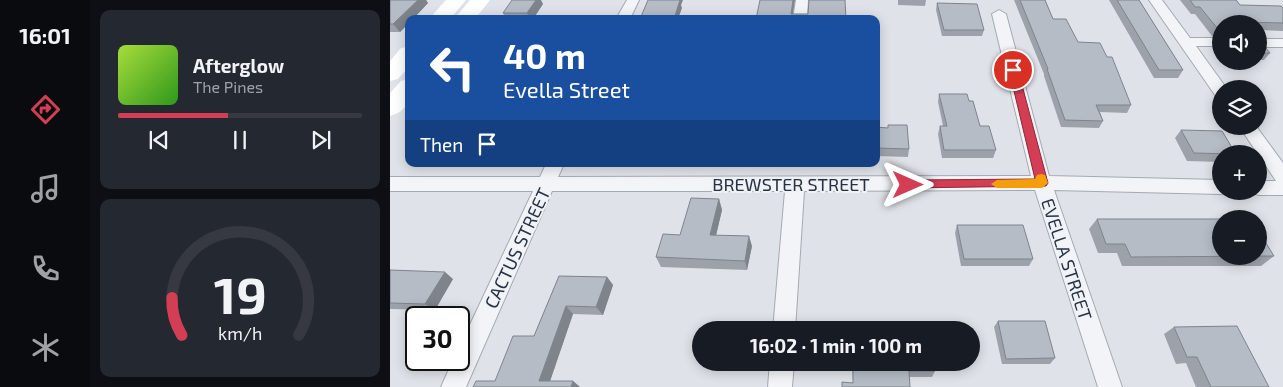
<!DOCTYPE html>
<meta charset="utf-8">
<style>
:root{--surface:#171b24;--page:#242831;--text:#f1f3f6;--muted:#9ea1a6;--line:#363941;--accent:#d43e55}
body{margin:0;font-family:"Exo 2",sans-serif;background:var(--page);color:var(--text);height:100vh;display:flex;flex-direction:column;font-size:19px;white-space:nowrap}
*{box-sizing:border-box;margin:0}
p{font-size:16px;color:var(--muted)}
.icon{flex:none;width:28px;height:28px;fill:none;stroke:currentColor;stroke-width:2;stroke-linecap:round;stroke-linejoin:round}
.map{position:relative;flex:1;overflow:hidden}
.panel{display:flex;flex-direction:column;gap:10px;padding:10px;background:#0d0f14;width:300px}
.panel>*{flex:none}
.hud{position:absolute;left:15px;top:15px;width:475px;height:152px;border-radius:10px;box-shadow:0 2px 12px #0003;background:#1a4fa0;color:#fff;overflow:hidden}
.controls{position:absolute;left:822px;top:15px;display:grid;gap:10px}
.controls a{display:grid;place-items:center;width:55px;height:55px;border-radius:50%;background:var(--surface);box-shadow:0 2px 12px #0003;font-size:25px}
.speed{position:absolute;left:15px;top:306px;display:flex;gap:10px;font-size:25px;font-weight:700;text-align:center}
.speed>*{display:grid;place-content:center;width:65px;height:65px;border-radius:50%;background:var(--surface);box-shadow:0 2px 12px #0003;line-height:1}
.speed .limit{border:2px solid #111;border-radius:8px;background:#fff;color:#111}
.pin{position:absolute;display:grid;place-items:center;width:42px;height:42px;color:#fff;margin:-21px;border:2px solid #fff;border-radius:50%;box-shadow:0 1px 5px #0007}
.me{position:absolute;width:55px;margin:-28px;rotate:90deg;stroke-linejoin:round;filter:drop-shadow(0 0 4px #0008)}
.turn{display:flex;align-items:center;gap:18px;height:105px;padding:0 15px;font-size:22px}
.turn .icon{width:65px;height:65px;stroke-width:2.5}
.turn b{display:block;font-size:35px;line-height:42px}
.then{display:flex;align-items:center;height:48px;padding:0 15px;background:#0003;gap:10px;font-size:19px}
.panel .tile{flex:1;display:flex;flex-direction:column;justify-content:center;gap:8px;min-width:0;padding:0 18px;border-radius:10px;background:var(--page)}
.panel .dial{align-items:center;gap:0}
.dial svg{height:130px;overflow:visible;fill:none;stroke:var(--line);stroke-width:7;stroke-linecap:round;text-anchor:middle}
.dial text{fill:var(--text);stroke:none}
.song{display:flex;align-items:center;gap:15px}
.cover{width:60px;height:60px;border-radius:8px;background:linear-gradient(135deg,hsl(80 70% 55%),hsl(110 70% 35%))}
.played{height:5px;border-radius:2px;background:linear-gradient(90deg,var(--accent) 45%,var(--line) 45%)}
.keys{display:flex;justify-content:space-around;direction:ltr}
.trip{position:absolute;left:302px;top:321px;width:288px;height:50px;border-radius:25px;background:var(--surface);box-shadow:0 2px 12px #0003;font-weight:700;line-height:50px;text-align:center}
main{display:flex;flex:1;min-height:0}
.dock{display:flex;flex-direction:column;width:90px;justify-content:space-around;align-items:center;background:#090b0e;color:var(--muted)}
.dock .icon{width:35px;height:35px}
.dock .current{color:var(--accent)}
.dock b{font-size:22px;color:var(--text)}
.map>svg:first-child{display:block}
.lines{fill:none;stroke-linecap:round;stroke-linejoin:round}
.street-casing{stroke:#a4aab3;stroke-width:2}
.street{fill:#f2f4f7;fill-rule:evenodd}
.secondary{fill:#fff;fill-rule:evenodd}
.wall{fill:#9da2aa}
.shaded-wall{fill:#7f848b}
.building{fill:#b6bcc6;stroke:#7f848b}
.route{fill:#d43e55;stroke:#8a2837}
.slow{fill:#f59e0b}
.labels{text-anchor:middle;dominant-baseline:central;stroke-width:4;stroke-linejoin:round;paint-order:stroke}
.street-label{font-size:18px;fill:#273141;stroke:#eff2f6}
</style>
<main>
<nav class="dock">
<b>16:01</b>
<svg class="icon current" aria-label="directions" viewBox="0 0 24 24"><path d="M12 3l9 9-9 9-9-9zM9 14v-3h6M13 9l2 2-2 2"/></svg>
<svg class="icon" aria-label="music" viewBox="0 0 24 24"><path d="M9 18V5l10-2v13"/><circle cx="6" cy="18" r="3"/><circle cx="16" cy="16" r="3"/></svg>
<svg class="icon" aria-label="phone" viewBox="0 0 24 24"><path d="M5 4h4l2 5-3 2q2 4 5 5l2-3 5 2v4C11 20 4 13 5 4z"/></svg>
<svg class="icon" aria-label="climate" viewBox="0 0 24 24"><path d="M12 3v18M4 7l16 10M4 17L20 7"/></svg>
</nav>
<section class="panel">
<div class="tile">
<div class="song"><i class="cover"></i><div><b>Afterglow</b><p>The Pines</p></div></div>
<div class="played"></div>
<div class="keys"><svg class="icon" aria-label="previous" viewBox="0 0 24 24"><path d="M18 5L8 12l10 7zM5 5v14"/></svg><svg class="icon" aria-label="pause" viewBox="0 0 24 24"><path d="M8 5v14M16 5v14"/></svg><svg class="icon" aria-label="next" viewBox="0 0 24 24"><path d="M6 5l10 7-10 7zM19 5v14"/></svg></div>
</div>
<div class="tile dial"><svg viewBox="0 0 100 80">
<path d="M14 69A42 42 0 1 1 86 69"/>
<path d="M14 69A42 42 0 0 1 8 46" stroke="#d43e55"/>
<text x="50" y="56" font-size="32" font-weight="700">19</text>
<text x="50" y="72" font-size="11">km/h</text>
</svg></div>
</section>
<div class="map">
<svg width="893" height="387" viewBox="0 0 893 387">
<rect width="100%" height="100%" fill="#dfe3e9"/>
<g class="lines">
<defs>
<path id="street" d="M237 0H249L240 19H226Z
M406 0H418L417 19H403Z
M759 0H772L800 38H831V46H806L837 89H831V96L825 95Z
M609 10 616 14 659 176 831 180V191H838L831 194 664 190 732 387H708L645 190 414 191 405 330H383L395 191H162L76 387H51L63 360H69V348L143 191H0V177H150L156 164H174L168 177 641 176 602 14Z
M869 39H893V47H869Z
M849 126H866L893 163V195H869L862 193 861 191H869V181H886Z
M380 362H404L402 387H378Z"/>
</defs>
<!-- street casing -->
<use href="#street" class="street-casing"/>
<!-- street -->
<use href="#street" class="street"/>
<!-- secondary -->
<path class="secondary" d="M56 0H76L60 19H39Z
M80 0H100L85 19H64Z
M19 47V67L8 79 0 81V61L11 48Z
M19 79C19 97 21 110 0 116V93L11 81Z"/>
</g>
<!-- wall -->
<path class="wall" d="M0 0H36L38 3 23 19H19V23L10 32H0Z
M508 0H536L535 6 508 5Z
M624 0H655L663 19 688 42 741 105 737 113 710 112 713 121 709 128 671 127 654 76V74Z
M719 0H749L793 70 788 78H764Z
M790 0H846L850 5 893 8V31L869 30V24H831V37L822 36 805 14H801Z
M547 3 594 30 592 36H552L546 10Z
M153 4 143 19H116L113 13Z
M869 40 880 53 874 60H869Z
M549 94 579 101 590 126 606 150 603 158H552L548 134 550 126H553L548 102Z
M498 125 519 149 518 157 486 156V127L498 128Z
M791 130 831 154V162L797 161 785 138Z
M329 199 332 210 326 235 362 246 357 270 271 267 266 257Z
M707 219 884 256 871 266H732L727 253H708L699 229Z
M567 225 643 259 639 266H571L565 233Z
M0 270 63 279 45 310 0 309Z
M169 276 217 277 223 285 213 315 183 314 160 381H183L190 387H83L105 381 144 336Z
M608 321 665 358 660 364H612L604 327Z
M784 327 879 387H806L796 363 786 364 774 334Z
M462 362H544L545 371 542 377H520L463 383Z"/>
<!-- shaded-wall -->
<path class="shaded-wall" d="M28 0H36L38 3 23 19H19V23L10 32 3 24Z
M146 0H151L153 4 143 19H140L137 13Z
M288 0H293L291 5 292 8 288 19H284Z
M403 0H405L402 19 401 14Z
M329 199 332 210 324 244 320 235Z
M359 236 362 246 357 270 355 261Z
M55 272 63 279 45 310 35 304Z
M217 277 223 285 213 315 206 307Z
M176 306 183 314 158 387 149 381Z
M183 381 190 387H181Z"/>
<!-- building -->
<path class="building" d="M0 0H28L3 24H0Z
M122 0H146L137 13H113Z
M258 0H290L284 19H250Z
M370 0H403L401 14H418L419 0H455L456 19H366Z
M630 0H655L663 19H676L688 42 710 43 717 57H722L741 105H706L713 121 675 120 657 69H658Z
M727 0H749L793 70H769Z
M800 0H846L850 5 891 6 893 8V23L852 22 854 24H831V29H828L810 7H805Z
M547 3 587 4 594 30H554Z
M869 40 880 53H869Z
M549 94H577L579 101H583L590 126H599L606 150H554L550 126H557Z
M498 125H517L519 149 486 148V127L498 128Z
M791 130 832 131 846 154 804 153Z
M301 198 329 199 320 235 359 236 355 261 266 257 273 234 290 235Z
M707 219H860H831V256H869V232L884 256 741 257 735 244H716Z
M567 225H633L643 259H574Z
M0 270 55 272 35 304 0 303Z
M169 276 217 277 206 307 176 306 149 381H183L181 387H83L86 381H105L123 336H144Z
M608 321H655L665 358 616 359Z
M847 326 879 387H821L807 357H797L784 327Z
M463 362H544L545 371H519L520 387H452V382L463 383Z"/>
<!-- route -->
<path class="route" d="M623 67 628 70 658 183 656 186 515 188 513 185 518 180 645 179 619 70Z"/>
<!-- slow -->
<path class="slow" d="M651 174 655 175 658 183 652 188H607L601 184 607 180 645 179 647 175Z"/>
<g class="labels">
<!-- street labels -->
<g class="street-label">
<text x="401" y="184">BREWSTER STREET</text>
<text transform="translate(127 248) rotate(-65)">CACTUS STREET</text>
<text transform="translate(677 259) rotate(72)">EVELLA STREET</text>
</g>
</g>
</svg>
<div class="controls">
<a><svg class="icon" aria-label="sound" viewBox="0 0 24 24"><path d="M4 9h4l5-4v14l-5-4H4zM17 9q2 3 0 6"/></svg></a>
<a><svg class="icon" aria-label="layers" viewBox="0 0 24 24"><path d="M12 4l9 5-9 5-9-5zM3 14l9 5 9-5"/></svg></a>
<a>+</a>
<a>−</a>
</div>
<div class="speed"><div class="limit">30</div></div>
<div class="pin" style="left:623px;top:70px;background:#d93025"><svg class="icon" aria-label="arrive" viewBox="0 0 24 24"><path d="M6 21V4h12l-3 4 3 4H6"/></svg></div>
<svg class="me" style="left:518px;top:185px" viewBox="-20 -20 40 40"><path d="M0-17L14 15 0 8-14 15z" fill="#d43e55" stroke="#fff" stroke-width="4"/></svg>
<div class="trip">16:02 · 1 min · 100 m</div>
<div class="hud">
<div class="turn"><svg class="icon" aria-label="left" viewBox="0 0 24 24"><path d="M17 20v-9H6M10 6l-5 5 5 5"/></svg><div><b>40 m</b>Evella Street</div></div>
<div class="then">Then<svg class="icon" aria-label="arrive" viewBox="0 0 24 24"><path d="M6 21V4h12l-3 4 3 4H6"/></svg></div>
</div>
</div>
</main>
